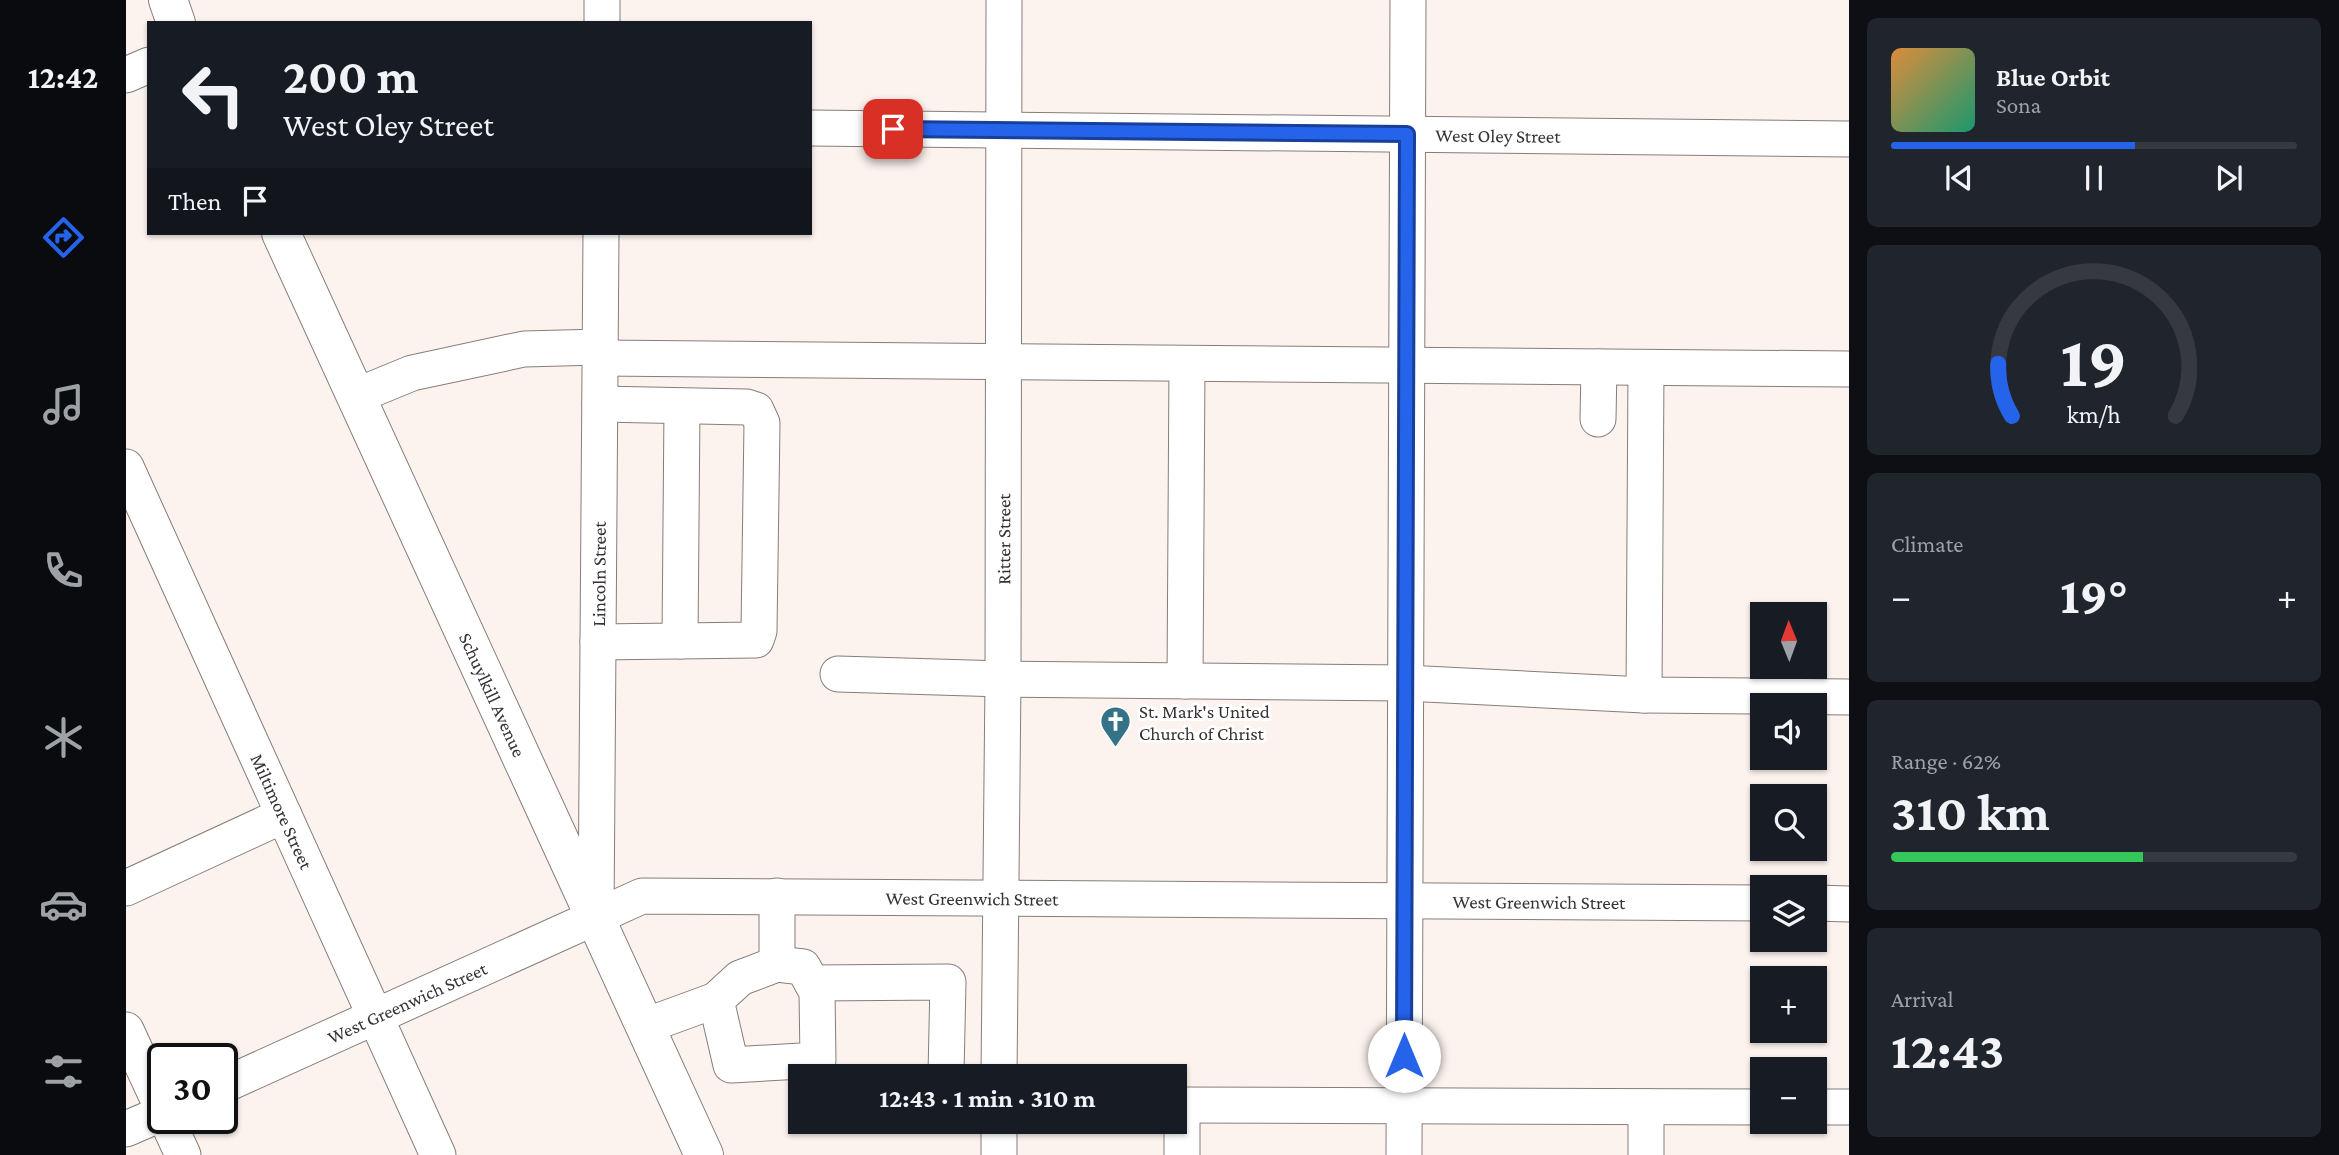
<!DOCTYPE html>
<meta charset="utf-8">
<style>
:root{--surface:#171b24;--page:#20242c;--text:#f1f3f6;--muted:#9ea1a6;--line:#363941;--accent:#2563eb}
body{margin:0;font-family:"Crimson Pro",serif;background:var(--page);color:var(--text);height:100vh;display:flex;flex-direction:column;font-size:26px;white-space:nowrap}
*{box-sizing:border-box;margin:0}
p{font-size:23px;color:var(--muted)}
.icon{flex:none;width:38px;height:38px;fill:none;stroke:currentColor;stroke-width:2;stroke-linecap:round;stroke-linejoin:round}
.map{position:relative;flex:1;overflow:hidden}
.drawer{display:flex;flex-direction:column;gap:18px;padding:18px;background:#0d0f14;width:490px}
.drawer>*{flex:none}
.banner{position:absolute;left:21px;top:21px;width:665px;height:214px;border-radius:0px;box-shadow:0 2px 5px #0004;background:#171b24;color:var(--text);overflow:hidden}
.needle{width:46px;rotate:359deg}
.tools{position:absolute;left:1624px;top:602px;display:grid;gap:14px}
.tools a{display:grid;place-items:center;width:77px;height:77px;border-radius:0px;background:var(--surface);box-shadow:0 2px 5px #0004;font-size:35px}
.speed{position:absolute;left:21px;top:1043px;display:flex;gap:14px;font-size:35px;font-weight:700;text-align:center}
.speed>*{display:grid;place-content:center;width:91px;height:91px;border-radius:50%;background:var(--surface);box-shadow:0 2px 5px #0004;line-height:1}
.speed .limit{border:4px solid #111;border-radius:10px;background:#fff;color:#111}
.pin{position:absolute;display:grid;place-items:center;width:60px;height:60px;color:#fff;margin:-30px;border-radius:14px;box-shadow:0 4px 10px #0006}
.me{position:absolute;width:77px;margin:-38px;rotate:0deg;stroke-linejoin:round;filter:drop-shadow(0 0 5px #0008)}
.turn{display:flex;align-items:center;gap:24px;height:147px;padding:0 21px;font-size:32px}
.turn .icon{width:91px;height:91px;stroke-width:2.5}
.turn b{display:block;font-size:49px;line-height:60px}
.then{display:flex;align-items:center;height:66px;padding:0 21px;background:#0003;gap:14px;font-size:26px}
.big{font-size:52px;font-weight:700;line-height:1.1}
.drawer .card{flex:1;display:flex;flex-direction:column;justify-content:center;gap:10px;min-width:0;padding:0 24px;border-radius:10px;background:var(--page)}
.drawer .dial{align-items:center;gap:0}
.dial svg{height:182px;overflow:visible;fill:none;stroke:var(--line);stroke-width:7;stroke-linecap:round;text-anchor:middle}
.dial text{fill:var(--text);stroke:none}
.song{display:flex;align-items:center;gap:21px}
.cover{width:84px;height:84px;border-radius:10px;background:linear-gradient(135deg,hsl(30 70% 55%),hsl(160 70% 35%))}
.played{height:7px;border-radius:4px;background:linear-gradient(90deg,var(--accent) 60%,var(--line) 60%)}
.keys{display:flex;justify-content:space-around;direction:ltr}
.heat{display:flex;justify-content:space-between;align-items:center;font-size:38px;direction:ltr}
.charge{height:10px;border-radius:5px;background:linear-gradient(90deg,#34c759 62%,var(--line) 0)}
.trip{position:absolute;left:662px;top:1064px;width:399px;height:70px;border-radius:0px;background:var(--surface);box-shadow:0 2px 5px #0004;font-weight:700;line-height:70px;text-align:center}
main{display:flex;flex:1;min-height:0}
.tabs{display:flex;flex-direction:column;width:126px;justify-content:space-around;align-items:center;background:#090b0e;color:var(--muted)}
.tabs .icon{width:49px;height:49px}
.tabs .active{color:var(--accent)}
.tabs b{font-size:32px;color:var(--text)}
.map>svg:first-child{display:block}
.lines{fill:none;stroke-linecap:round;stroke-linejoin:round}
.minor-casing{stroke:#867d79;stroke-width:37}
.major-casing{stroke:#867d79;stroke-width:40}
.minor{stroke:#fff;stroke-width:35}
.major{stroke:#fff;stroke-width:38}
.route-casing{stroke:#184099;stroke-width:18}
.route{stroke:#2563eb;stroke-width:12}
.labels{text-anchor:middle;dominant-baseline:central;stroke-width:6;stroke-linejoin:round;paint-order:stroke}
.street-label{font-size:19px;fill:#373332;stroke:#fff}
.poi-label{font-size:19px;fill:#373332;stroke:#fff;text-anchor:start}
</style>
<main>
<nav class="tabs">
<b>12:42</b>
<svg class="icon active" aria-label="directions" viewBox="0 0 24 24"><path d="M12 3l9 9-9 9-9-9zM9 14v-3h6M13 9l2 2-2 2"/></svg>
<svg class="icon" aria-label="music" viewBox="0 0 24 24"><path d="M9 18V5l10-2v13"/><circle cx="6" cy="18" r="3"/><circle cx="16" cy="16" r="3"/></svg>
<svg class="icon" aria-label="phone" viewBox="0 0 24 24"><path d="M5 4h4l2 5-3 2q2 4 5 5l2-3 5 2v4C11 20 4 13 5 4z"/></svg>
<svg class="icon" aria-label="climate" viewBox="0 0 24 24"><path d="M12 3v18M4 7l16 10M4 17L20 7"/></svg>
<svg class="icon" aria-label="car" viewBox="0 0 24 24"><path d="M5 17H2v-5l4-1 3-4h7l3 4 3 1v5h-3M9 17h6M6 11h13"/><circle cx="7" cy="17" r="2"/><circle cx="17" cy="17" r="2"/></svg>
<svg class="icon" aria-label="filters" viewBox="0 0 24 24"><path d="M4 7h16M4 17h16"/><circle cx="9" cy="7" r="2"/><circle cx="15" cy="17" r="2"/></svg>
</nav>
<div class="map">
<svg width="1723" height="1155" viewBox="0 0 1723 1155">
<rect width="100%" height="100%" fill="#fdf3ee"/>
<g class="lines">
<defs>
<g id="minor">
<path d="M476 23V0"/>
<path d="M0 75 23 65"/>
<path id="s1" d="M684 128 1723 139"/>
<path d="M474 358 1723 369"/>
<path d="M230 396 286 373 398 349 474 347"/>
<path d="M1472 419 1473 367"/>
<path id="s2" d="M0 467 312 1155"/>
<path d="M554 641 556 406"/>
<path d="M472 642 630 640 633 631 636 423 630 410 621 407 474 404"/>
<path d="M712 674 877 679 1279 683 1518 695 1723 697"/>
<path d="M1059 681 1061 364"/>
<path d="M1518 695 1520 368"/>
<path d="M0 888 158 815"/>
<path d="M651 896V964L677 967 691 992 692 1060 605 1065 590 1000 614 978 651 964"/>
<path d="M1689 903 1723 904"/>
<path id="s3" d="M470 917 475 233"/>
<path d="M686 983 822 982 820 1074"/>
<path d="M519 1026 590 1000"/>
<path d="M0 1030 37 1110"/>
<path id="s4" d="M873 1076 877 679 878 0"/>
<path id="s5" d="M96 1086 516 896 1636 903"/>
<path d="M1048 1105 1636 1107"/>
<path d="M1689 1107H1723"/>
<path d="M40 1118 57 1155"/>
<path d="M0 1129 37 1113"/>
<path d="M873 1155V1122"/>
<path d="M1056 1155V1105"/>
<path d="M1278 1155 1282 0"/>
<path d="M1520 1155V1107"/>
</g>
<g id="major">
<path d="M42 0 50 23"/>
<path id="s6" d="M155 233 578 1155"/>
</g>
</defs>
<!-- minor casing -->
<use href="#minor" class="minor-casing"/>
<!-- major casing -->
<use href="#major" class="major-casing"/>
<!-- minor -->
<use href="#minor" class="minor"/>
<!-- major -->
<use href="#major" class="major"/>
</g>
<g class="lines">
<defs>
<path id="route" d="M767 129 1281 134 1278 1056"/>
</defs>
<!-- route casing -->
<use href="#route" class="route-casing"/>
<!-- route -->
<use href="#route" class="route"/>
</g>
<!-- icons -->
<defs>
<symbol id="church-pin" viewBox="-11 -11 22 30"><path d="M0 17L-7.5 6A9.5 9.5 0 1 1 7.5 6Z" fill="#337287" stroke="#fff"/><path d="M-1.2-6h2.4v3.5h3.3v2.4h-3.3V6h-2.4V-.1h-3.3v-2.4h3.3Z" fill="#fff"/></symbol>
</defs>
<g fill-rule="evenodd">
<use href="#church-pin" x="972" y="704" width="35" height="47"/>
</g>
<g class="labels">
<!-- street labels -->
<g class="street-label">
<text stroke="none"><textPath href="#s1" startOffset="688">West Oley Street</textPath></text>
<text stroke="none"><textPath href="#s4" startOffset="537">Ritter Street</textPath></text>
<text stroke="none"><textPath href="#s3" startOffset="343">Lincoln Street</textPath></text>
<text stroke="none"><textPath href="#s6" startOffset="508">Schuylkill Avenue</textPath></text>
<text stroke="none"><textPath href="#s2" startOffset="378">Miltimore Street</textPath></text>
<text stroke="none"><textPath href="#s5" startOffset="791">West Greenwich Street</textPath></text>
<text stroke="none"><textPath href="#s5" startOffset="1358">West Greenwich Street</textPath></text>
<text stroke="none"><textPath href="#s5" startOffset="203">West Greenwich Street</textPath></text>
</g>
<!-- poi labels -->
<g class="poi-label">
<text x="1013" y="711">St. Mark's United<tspan x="1013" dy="22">Church of Christ</tspan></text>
</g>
</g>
</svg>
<div class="tools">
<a><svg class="needle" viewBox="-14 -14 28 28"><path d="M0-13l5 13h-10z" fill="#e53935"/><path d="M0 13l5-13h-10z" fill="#9ea1a6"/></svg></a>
<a><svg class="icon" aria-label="sound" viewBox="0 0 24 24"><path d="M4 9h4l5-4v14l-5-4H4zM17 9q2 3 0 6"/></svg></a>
<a><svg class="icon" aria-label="search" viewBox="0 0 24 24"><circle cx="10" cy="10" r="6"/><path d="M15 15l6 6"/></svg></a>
<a><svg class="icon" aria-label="layers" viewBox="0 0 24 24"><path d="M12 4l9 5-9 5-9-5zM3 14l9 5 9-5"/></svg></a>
<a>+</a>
<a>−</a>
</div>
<div class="speed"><div class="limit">30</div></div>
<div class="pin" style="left:767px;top:129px;background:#d93025"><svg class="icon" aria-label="arrive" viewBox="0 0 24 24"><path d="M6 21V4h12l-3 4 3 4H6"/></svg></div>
<svg class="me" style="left:1278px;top:1056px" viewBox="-20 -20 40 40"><circle r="19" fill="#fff"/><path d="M0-13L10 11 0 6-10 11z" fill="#2563eb"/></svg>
<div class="trip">12:43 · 1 min · 310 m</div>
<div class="banner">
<div class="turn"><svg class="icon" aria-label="left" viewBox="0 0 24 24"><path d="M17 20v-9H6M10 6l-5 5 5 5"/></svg><div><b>200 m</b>West Oley Street</div></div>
<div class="then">Then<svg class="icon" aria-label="arrive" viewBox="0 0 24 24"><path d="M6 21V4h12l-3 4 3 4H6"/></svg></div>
</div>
</div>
<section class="drawer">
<div class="card">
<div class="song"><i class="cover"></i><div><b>Blue Orbit</b><p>Sona</p></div></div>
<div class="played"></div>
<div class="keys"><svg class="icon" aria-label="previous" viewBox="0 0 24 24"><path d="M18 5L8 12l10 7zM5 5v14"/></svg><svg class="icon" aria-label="pause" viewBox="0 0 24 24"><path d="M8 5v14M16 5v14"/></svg><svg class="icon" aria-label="next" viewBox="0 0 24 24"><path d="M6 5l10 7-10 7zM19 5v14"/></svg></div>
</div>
<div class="card dial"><svg viewBox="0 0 100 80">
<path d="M14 69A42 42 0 1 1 86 69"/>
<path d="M14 69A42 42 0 0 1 8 46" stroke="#2563eb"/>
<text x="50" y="56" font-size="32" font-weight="700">19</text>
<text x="50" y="72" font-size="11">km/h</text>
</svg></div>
<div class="card"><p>Climate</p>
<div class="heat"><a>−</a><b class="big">19°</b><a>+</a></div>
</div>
<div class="card"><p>Range · 62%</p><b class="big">310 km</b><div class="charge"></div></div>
<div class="card"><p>Arrival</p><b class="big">12:43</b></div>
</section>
</main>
